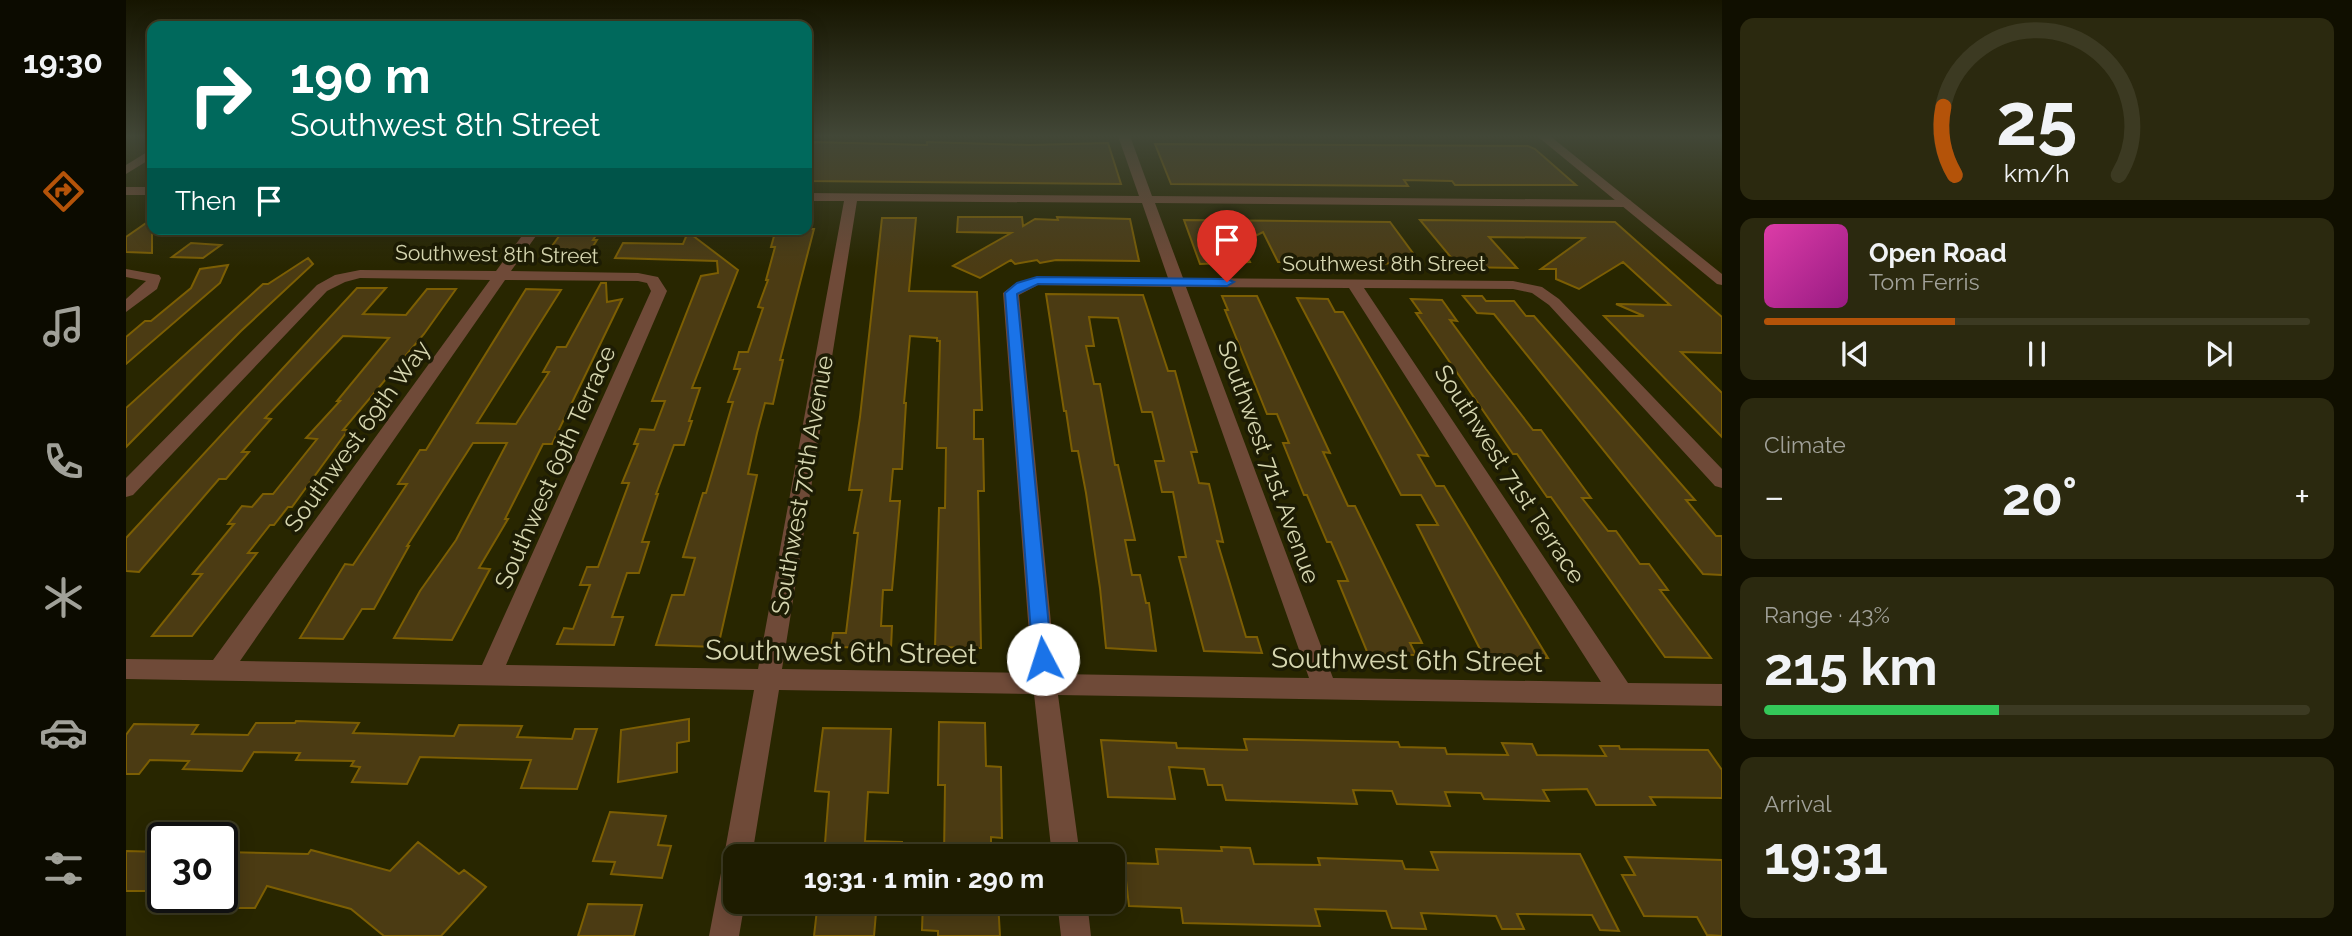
<!DOCTYPE html>
<meta charset="utf-8">
<style>
:root{--surface:#1e1c00;--page:#2b290f;--text:#f1f3f6;--muted:#a1a199;--line:#3c3a22;--accent:#b45309}
body{margin:0;font-family:Raleway,sans-serif;background:var(--page);color:var(--text);height:100vh;display:flex;flex-direction:column;font-size:26px;white-space:nowrap}
*{box-sizing:border-box;margin:0}
p{font-size:23px;color:var(--muted)}
.icon{flex:none;width:38px;height:38px;fill:none;stroke:currentColor;stroke-width:2;stroke-linecap:round;stroke-linejoin:round}
.map{position:relative;flex:1;overflow:hidden}
.sheet{display:flex;flex-direction:column;gap:18px;padding:18px;background:#100f00;width:630px}
.sheet>*{flex:none}
.hud{position:absolute;left:21px;top:21px;width:665px;height:214px;border-radius:14px;box-shadow:0 4px 18px #0003,0 0 0 2px var(--line);background:#00695c;color:#fff;overflow:hidden}
.speed{position:absolute;left:21px;top:822px;display:flex;gap:14px;font-size:35px;font-weight:700;text-align:center}
.speed>*{display:grid;place-content:center;width:91px;height:91px;border-radius:50%;background:var(--surface);box-shadow:0 4px 18px #0003,0 0 0 2px var(--line);line-height:1}
.speed .limit{border:4px solid #111;border-radius:10px;background:#fff;color:#111}
.pin{position:absolute;display:grid;place-items:center;width:60px;height:60px;color:#fff;margin:-72px -30px;border-radius:50% 50% 50% 0;rotate:-45deg;box-shadow:0 0 7px #0007}
.pin .icon{rotate:45deg}
.me{position:absolute;width:77px;margin:-38px;rotate:355deg;stroke-linejoin:round;filter:drop-shadow(0 0 5px #0008)}
.turn{display:flex;align-items:center;gap:24px;height:147px;padding:0 28px;font-size:32px}
.turn .icon{width:91px;height:91px;stroke-width:2.5}
.turn b{display:block;font-size:49px;line-height:60px}
.then{display:flex;align-items:center;height:66px;padding:0 28px;background:#0003;gap:14px;font-size:26px}
.big{font-size:52px;font-weight:700;line-height:1.1}
.sheet .widget{flex:1;display:flex;flex-direction:column;justify-content:center;gap:10px;min-width:0;padding:0 24px;border-radius:14px;background:var(--page)}
.sheet .dial{align-items:center;gap:0}
.dial svg{height:182px;overflow:visible;fill:none;stroke:var(--line);stroke-width:7;stroke-linecap:round;text-anchor:middle}
.dial text{fill:var(--text);stroke:none}
.song{display:flex;align-items:center;gap:21px}
.cover{width:84px;height:84px;border-radius:10px;background:linear-gradient(135deg,hsl(320 70% 55%),hsl(310 70% 35%))}
.played{height:7px;border-radius:4px;background:linear-gradient(90deg,var(--accent) 35%,var(--line) 35%)}
.keys{display:flex;justify-content:space-around;direction:ltr}
.heat{display:flex;justify-content:space-between;align-items:center;font-size:38px;direction:ltr}
.charge{height:10px;border-radius:5px;background:linear-gradient(90deg,#34c759 43%,var(--line) 0)}
.trip{position:absolute;left:597px;top:844px;width:402px;height:70px;border-radius:14px;background:var(--surface);box-shadow:0 4px 18px #0003,0 0 0 2px var(--line);font-weight:700;line-height:70px;text-align:center}
main{display:flex;flex:1;min-height:0}
.tab-bar{display:flex;flex-direction:column;width:126px;justify-content:space-around;align-items:center;background:#0c0b00;color:var(--muted)}
.tab-bar .icon{width:49px;height:49px}
.tab-bar .current{color:var(--accent)}
.tab-bar b{font-size:32px;color:var(--text)}
.map>svg:first-child{display:block}
.building{fill:#4b3b13;stroke:#7c5e03;stroke-width:2}
.lines{fill:none;stroke-linecap:round;stroke-linejoin:round}
.minor{fill:#6f4a38;fill-rule:evenodd}
.tertiary{fill:#6f4a38;fill-rule:evenodd}
.route{fill:#1a73e8;stroke:#114b97;stroke-width:2}
.labels{text-anchor:middle;dominant-baseline:central;stroke-width:7;stroke-linejoin:round;paint-order:stroke}
.far-street-label{font-size:21px;fill:#d6d6b0;stroke:#1d1c04}
.street-label{font-size:24px;fill:#d6d6b0;stroke:#1d1c04}
.near-street-label{font-size:28px;fill:#d6d6b0;stroke:#1d1c04}
</style>
<main>
<nav class="tab-bar">
<b>19:30</b>
<svg class="icon current" aria-label="directions" viewBox="0 0 24 24"><path d="M12 3l9 9-9 9-9-9zM9 14v-3h6M13 9l2 2-2 2"/></svg>
<svg class="icon" aria-label="music" viewBox="0 0 24 24"><path d="M9 18V5l10-2v13"/><circle cx="6" cy="18" r="3"/><circle cx="16" cy="16" r="3"/></svg>
<svg class="icon" aria-label="phone" viewBox="0 0 24 24"><path d="M5 4h4l2 5-3 2q2 4 5 5l2-3 5 2v4C11 20 4 13 5 4z"/></svg>
<svg class="icon" aria-label="climate" viewBox="0 0 24 24"><path d="M12 3v18M4 7l16 10M4 17L20 7"/></svg>
<svg class="icon" aria-label="car" viewBox="0 0 24 24"><path d="M5 17H2v-5l4-1 3-4h7l3 4 3 1v5h-3M9 17h6M6 11h13"/><circle cx="7" cy="17" r="2"/><circle cx="17" cy="17" r="2"/></svg>
<svg class="icon" aria-label="filters" viewBox="0 0 24 24"><path d="M4 7h16M4 17h16"/><circle cx="9" cy="7" r="2"/><circle cx="15" cy="17" r="2"/></svg>
</nav>
<div class="map">
<svg width="1596" height="936" viewBox="0 0 1596 936">
<rect width="100%" height="100%" fill="#282600"/>
<!-- building -->
<path class="building" d="M688 142 801 145V142L903 145 982 143 995 184 681 181V145H687Z
M1029 144 1402 146 1409 149 1450 185H1329L1326 181 1278 180 1282 186 1045 184Z
M832 217H896L897 226 909 219 932 220 931 217 1004 219 1013 261 930 260 914 263 911 260 889 264 885 260 854 278 827 266 885 233 831 232Z
M756 218H790L783 291 851 292 856 410H848V439H857L858 491H852L855 648 809 647 813 508H819L820 448H811L814 341H811V338L784 336 778 403H780L776 469H767L764 501H774L766 590H757L755 626H766L765 648 705 647 707 633H720L732 533H728L736 490H723L734 417Z
M26 219V253L0 252V237Z
M1058 220 1264 222 1295 264 1152 262 1137 232 1115 243 1124 262 1074 264Z
M1294 220 1489 222 1596 317V353L1555 352 1596 393V437L1478 316H1518L1490 304 1544 305 1497 262 1453 289 1430 279V269H1415L1458 238 1363 237 1391 268 1333 267Z
M438 229H474L467 240H471L459 259 428 258 434 253 422 252Z
M650 229H688L654 360H657L647 404 639 403 631 433 622 474 631 475 592 647 530 645 546 595H558L569 558 557 557 577 493H580L607 402H602L614 369H608L613 352H622L637 308 632 307 642 280H640L649 247H645Z
M562 232 612 270 566 388H574L563 421H566L558 445H548L530 494H532L516 542H523L513 573H501L486 617H497L488 645 431 644 438 628 447 629 464 585H454L461 567H472L503 483H496L512 444H508L514 429 528 430 539 401H526L575 276 592 273 591 261 489 258 497 243 557 244Z
M65 243 95 245 77 258 46 257Z
M182 258 187 264 115 331 0 447V408L137 284H142Z
M102 265 94 283 0 364V337L19 321H25L65 288 74 269Z
M475 283H480L481 302 496 299 426 444H417L379 519H382L353 568 364 569 326 640 268 638 294 591 330 540 381 443H347L281 546H283L248 609H236L217 639 174 638 219 564 227 565 281 484H272L294 450H300L400 289 435 290 351 423 390 424 423 372H417L431 347H440Z
M231 288H260L237 314 280 315 301 289H330L298 334 217 430H222L166 507H162L148 525H144L122 553H131L66 636H26L76 574H67L108 524H102L116 506 126 507 137 494H147L191 439 180 438 214 401H211L263 338 217 336 139 418 145 419 116 452H123L100 479H93L13 572 0 571V538Z
M920 294 1017 295 1042 371H1049L1071 452H1065L1073 483 1083 484 1097 542 1091 541 1120 637H1131L1136 653 1078 651 1053 557H1060L1047 492H1036L1029 461H1038L1026 412H1016L992 318 963 317 968 346H960L968 384H974L989 465H992L1009 540H999L1006 575H1014L1020 603H1023L1030 651 980 648 974 588 960 493 952 451H946L940 411H938Z
M1096 296H1131L1204 453 1197 452 1222 506H1229L1296 643H1284L1290 655 1242 654 1212 581H1222L1205 542H1201L1181 495H1178L1157 443H1163L1151 414H1141L1099 310H1102Z
M1337 296H1356L1360 301H1388L1400 316H1408L1569 500H1560L1590 536H1596V575L1577 574 1368 314 1351 313Z
M1171 298 1202 299 1209 312H1217L1302 456 1292 455 1310 486H1318L1422 658 1358 657 1291 525H1312L1295 495H1275Z
M1285 299 1316 300 1331 321 1324 320 1360 369 1407 430H1415L1465 498H1456L1482 531H1490L1514 564H1523L1542 590H1534L1585 658 1539 657 1425 497H1421L1391 454H1387L1290 313H1295Z
M563 719V741L551 743V772L492 782 495 730Z
M170 721 233 723 227 733 328 736 333 725 396 726 391 737 446 739 449 729H471L451 789 395 788 405 760 294 757 281 784 226 782 234 767 225 766 228 761 170 760 174 753 128 752 116 771 57 769 63 761 24 760 13 774H0V735L8 724 72 725 66 734 122 735 130 723H169Z
M813 722 859 723 860 766 875 767 876 838 865 837V856H818L819 785H812Z
M697 728 765 729 762 793 742 792 739 841 776 842V856H698L703 792 689 791Z
M1118 739 1272 742 1274 747 1319 748 1321 754 1382 755 1376 743 1406 744 1411 755 1480 756 1474 746H1493L1494 749 1582 750 1596 770V798L1524 797 1529 805H1470L1461 789 1417 790 1423 801 1358 799 1355 793 1319 792 1324 806 1271 804 1266 791 1227 790 1231 804 1100 800 1096 785H1082L1078 769 1043 767 1049 799 982 797 975 740 1050 743 1051 748 1121 750Z
M484 812 540 816 532 845 545 846 536 878 485 874 489 862 467 861Z
M292 842 333 874 338 870 360 887 315 936H258L225 909 141 886 129 908H96V852L182 854 185 850 264 871Z
M1095 847 1124 848 1128 864 1194 865 1192 858 1276 861 1279 869 1312 870 1305 852 1454 854 1493 931 1474 930 1466 915 1391 914 1398 929H1376L1370 916 1295 913 1300 929 1266 928 1260 911 1189 909 1194 926 1057 923 1055 908 1003 906 998 863 1032 864 1030 849 1096 851Z
M0 851 37 852V891H0Z
M1499 857 1596 860V936L1581 935 1571 917 1518 916 1496 875H1509Z
M692 901H751L748 936H688Z
M797 901H872L874 936H812V931L796 930Z
M462 904 516 905 508 936H452Z"/>
<g class="lines">
<!-- minor -->
<path class="minor" d="M992 136H1004L1026 196 1504 200 1506 203 1499 207 1029 203 1057 278 1387 281 1416 287 1433 299 1596 469V488L1589 486 1423 305 1406 293 1387 289 1238 288 1502 683 1596 684V706L932 695 954 856H926L908 694 653 690 626 856H609V901H619L613 936H583L595 873 600 862 598 856 628 690 0 679V659L87 660 364 280 234 278 219 282 201 291 7 495 0 497V478L191 285 209 275 234 270 370 271 401 229H415L385 271 512 273 532 277 541 291 380 665 632 669 718 201H681V193L1013 196ZM731 201 1016 203 1042 278 911 277 890 283 877 293 906 673 656 669ZM379 280 512 281 521 283 525 291 356 665 114 661ZM912 285 1045 287 1183 678 930 674 893 295ZM1060 287 1223 288 1475 682 1207 678Z
M26 149V158L0 174V165Z
M0 187H26V195H0Z
M0 269 33 275 35 278 31 289 0 312V299L20 281 0 277Z
M931 901H961L965 936H935Z"/>
<!-- tertiary -->
<path class="tertiary" d="M1411 136H1424L1596 274V285L1591 284Z"/>
</g>
<!-- sky -->
<linearGradient id="sky" x2="0" y2="1"><stop stop-color="#161500"/><stop offset="0.51" stop-color="#424737"/><stop offset="1" stop-color="#424737" stop-opacity="0"/></linearGradient>
<rect width="1596" height="267" fill="url(#sky)"/>
<!-- route -->
<path class="route" d="M911 277 1101 279 1108 282 1101 286 912 284 891 294 926 659 924 665 917 668 910 665 907 659 879 293 891 283Z"/>
<g class="labels">
<!-- far-street labels -->
<g class="far-street-label">
<text transform="translate(371 254) rotate(1)">Southwest 8th Street</text>
<text x="1258" y="263">Southwest 8th Street</text>
</g>
<!-- street labels -->
<g class="street-label">
<text transform="translate(231 436) rotate(-54)">Southwest 69th Way</text>
<text transform="translate(1143 462) rotate(70)">Southwest 71st Avenue</text>
<text transform="translate(429 467) rotate(-66)">Southwest 69th Terrace</text>
<text transform="translate(1384 474) rotate(57)">Southwest 71st Terrace</text>
<text transform="translate(676 485) rotate(-80)">Southwest 70th Avenue</text>
</g>
<!-- near-street labels -->
<g class="near-street-label">
<text transform="translate(715 652) rotate(1)">Southwest 6th Street</text>
<text transform="translate(1281 660) rotate(1)">Southwest 6th Street</text>
</g>
</g>
</svg>
<div class="speed"><div class="limit">30</div></div>
<div class="pin" style="left:1101px;top:282px;background:#d93025"><svg class="icon" aria-label="arrive" viewBox="0 0 24 24"><path d="M6 21V4h12l-3 4 3 4H6"/></svg></div>
<svg class="me" style="left:917px;top:659px" viewBox="-20 -20 40 40"><circle r="19" fill="#fff"/><path d="M0-13L10 11 0 6-10 11z" fill="#1a73e8"/></svg>
<div class="trip">19:31 · 1 min · 290 m</div>
<div class="hud">
<div class="turn"><svg class="icon" aria-label="right" viewBox="0 0 24 24"><path d="M7 20v-9h11M14 6l5 5-5 5"/></svg><div><b>190 m</b>Southwest 8th Street</div></div>
<div class="then">Then<svg class="icon" aria-label="arrive" viewBox="0 0 24 24"><path d="M6 21V4h12l-3 4 3 4H6"/></svg></div>
</div>
</div>
<section class="sheet">
<div class="widget dial"><svg viewBox="0 0 100 80">
<path d="M14 69A42 42 0 1 1 86 69"/>
<path d="M14 69A42 42 0 0 1 9 39" stroke="#b45309"/>
<text x="50" y="56" font-size="32" font-weight="700">25</text>
<text x="50" y="72" font-size="11">km/h</text>
</svg></div>
<div class="widget">
<div class="song"><i class="cover"></i><div><b>Open Road</b><p>Tom Ferris</p></div></div>
<div class="played"></div>
<div class="keys"><svg class="icon" aria-label="previous" viewBox="0 0 24 24"><path d="M18 5L8 12l10 7zM5 5v14"/></svg><svg class="icon" aria-label="pause" viewBox="0 0 24 24"><path d="M8 5v14M16 5v14"/></svg><svg class="icon" aria-label="next" viewBox="0 0 24 24"><path d="M6 5l10 7-10 7zM19 5v14"/></svg></div>
</div>
<div class="widget"><p>Climate</p>
<div class="heat"><a>−</a><b class="big">20°</b><a>+</a></div>
</div>
<div class="widget"><p>Range · 43%</p><b class="big">215 km</b><div class="charge"></div></div>
<div class="widget"><p>Arrival</p><b class="big">19:31</b></div>
</section>
</main>
